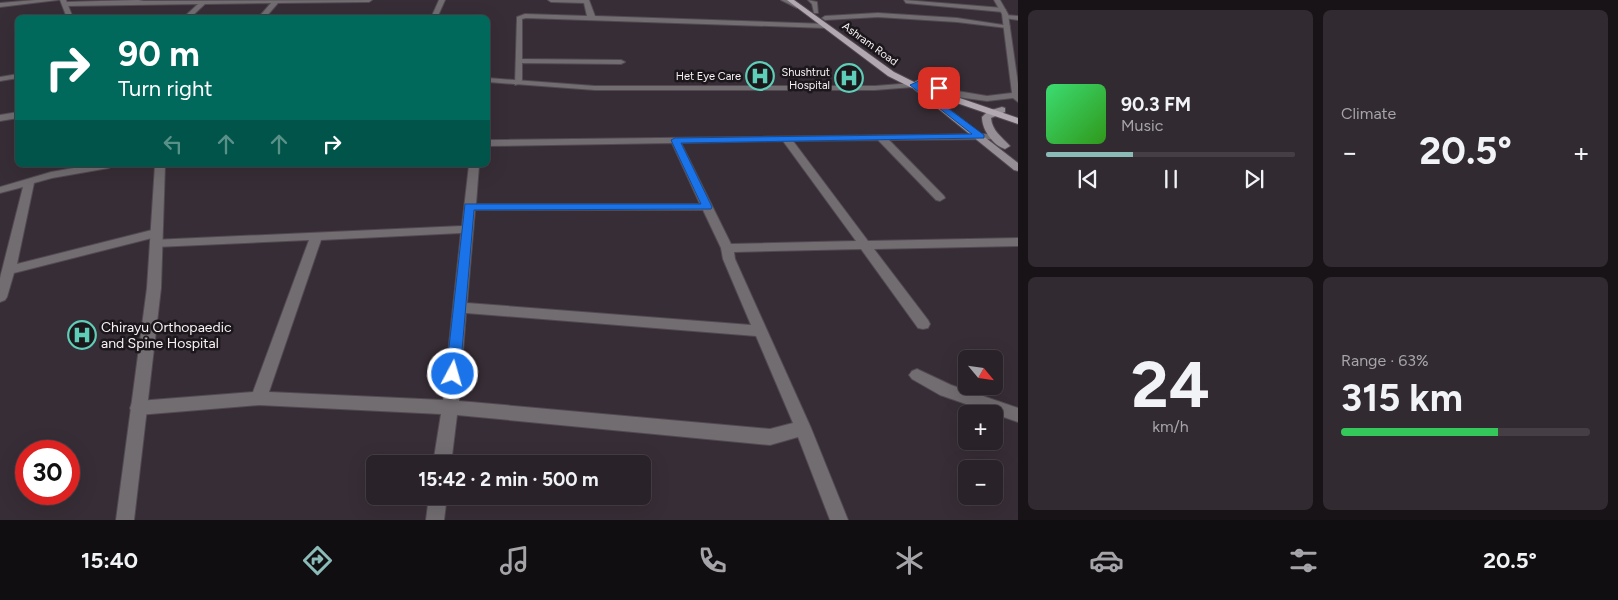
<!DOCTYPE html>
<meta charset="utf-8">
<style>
:root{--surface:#292228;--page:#312a30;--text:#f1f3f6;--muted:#a5a4a8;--line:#453f45;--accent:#8bbbb9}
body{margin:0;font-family:Figtree,sans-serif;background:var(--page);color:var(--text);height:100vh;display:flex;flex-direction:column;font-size:19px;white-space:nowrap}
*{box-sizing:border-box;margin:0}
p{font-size:16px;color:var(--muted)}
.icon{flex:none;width:28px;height:28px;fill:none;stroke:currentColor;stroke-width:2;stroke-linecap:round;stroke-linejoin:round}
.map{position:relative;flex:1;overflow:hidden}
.panel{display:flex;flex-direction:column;gap:10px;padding:10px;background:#171316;width:600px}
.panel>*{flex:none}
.guide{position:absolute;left:15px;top:15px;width:475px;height:152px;border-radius:8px;box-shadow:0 5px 20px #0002,0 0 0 1px var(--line);background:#00695c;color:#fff;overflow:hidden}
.needle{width:32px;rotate:119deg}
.buttons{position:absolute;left:958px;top:350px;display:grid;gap:10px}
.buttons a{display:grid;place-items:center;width:45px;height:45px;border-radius:8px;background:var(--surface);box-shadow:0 5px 20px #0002,0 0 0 1px var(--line);font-size:25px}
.speed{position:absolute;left:15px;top:440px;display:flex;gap:10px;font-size:25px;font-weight:700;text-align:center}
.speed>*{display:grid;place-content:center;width:65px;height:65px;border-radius:50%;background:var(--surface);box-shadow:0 5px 20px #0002,0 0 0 1px var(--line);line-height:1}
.speed .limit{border:8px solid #d22;background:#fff;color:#111}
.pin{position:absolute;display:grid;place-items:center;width:42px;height:42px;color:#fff;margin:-21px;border-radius:10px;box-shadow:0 2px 8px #0006}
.me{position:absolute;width:55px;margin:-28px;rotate:6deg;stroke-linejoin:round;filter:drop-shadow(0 0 4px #0008)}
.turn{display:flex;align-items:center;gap:18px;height:105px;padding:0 20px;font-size:22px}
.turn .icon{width:65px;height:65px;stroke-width:2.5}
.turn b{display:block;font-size:35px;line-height:42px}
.lanes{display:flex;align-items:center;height:48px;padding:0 20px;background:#0003;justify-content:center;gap:25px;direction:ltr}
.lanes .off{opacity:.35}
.big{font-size:38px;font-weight:700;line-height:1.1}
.panel .card{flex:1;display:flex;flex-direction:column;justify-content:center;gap:8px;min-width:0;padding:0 18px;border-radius:8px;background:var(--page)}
.panel .dial{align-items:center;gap:0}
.dial b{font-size:65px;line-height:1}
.song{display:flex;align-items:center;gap:15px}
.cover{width:60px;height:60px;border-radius:8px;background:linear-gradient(135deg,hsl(140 70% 55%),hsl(110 70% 35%))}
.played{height:5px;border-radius:2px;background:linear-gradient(90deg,var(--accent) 35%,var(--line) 35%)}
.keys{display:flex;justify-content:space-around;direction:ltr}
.heat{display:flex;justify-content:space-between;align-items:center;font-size:28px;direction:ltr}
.charge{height:8px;border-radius:4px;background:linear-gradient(90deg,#34c759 63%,var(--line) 0)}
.panel .tiles{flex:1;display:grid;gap:10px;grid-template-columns:repeat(2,1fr)}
.trip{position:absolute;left:366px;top:455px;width:285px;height:50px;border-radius:8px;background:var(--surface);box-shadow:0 5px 20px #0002,0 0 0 1px var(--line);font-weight:700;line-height:50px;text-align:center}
.dock{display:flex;height:80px;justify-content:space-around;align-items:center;background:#100e10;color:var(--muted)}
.dock .icon{width:35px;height:35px}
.dock .active{color:var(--accent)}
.dock b{font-size:22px;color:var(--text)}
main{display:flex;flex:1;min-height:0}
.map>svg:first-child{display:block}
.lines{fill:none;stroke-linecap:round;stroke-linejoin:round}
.minor-casing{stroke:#524951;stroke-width:2}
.tertiary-casing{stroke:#524951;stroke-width:2}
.secondary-casing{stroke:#524951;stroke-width:2}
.primary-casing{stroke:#524951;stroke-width:2}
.minor{fill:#726d71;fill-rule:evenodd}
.tertiary{fill:#726d71;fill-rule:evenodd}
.secondary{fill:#968e95;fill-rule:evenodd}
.primary{fill:#b2a8b1;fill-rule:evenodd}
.route{fill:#1a73e8;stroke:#114b97}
.labels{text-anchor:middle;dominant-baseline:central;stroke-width:5;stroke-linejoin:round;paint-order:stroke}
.far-street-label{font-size:11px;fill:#f8f2f7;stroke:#1b171b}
.far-poi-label{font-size:11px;fill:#f8f2f7;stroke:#1b171b;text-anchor:end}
.poi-label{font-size:14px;fill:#f8f2f7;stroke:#1b171b;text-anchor:start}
</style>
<main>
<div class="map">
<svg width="1018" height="520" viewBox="0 0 1018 520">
<rect width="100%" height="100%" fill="#372d36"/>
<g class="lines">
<defs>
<path id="minor" d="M35 0H58L0 7V3Z
M138 0 144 1 372 0 369 2 278 3 265 18H258L271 3 205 4 190 18H183L198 4 65 6 62 4 65 2Z
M439 0H445L437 18H431Z
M548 0H589L595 16 826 24 829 26 826 28 526 18 522 19V59L621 60 625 62 621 64 522 63V83L515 85 517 17 525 14 587 16 584 3 551 2Z
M904 0 1003 8 1006 10 1003 12 906 3Z
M878 13 957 18 1010 26 1007 28 957 22 878 17 825 20 822 18 825 16Z
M1006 15 1018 16V20L1004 18V16Z
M18 112V118L0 121V115Z
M994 134 999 137 997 139 889 140 944 196 945 198 940 201 936 200 878 140 793 141 868 241 1018 238V246L874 249 928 320 930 324 928 328 923 329 918 328 861 249 734 252 735 259 811 428 848 520H830L798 437 770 445 457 415 451 464H433L441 414 259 405 138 415 132 413 130 408 132 403 138 401 253 392 309 240 156 247 150 243 152 240 462 226 469 165H479L476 204H700L672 143 488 146V140ZM783 141 856 241 731 244 681 143ZM475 210H703L721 248 723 259 751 325 467 303ZM461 233 443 400 269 392 321 240ZM466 313 756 336 793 423 770 429 459 401Z
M91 165H114L109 168 52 178 34 183 17 264 156 229 162 233 160 236 14 273 7 297 5 300 0 302V278L23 187 0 193V187L51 172Z
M917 369 951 385 1018 408V422L940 395 912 379 909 375 912 371Z
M429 496H447L444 520H426Z"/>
<path id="tertiary" d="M60 0H66L73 18H67Z
M781 0H789L802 7 797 8Z
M808 0 817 2 818 13H814L812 4Z
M994 0H1000L1008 14 1018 84V102L1013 98 987 101 957 97 953 94 957 91 987 96 1012 93 1002 14Z
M18 74V78L0 81V77Z
M488 78 595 86H875L913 83 917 85 913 87 875 90H595L488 82Z
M155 165H165L161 288 134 520H116L147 288Z"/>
<path id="secondary" d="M918 80H924V84L919 86 1018 163V171L1014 170 909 85Z
M1002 107 1005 108V112L991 118C992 131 1002 137 1010 146L1005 149C993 145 982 130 982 117L988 111Z"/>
<path id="primary" d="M787 0H794L894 72 916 83 1018 118V124L910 87 888 76Z"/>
</defs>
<!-- minor casing -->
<use href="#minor" class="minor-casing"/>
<!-- tertiary casing -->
<use href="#tertiary" class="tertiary-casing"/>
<!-- secondary casing -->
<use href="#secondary" class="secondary-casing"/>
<!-- primary casing -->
<use href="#primary" class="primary-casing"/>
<!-- minor -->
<use href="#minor" class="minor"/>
<!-- tertiary -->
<use href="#tertiary" class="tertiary"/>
<!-- secondary -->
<use href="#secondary" class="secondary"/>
<!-- primary -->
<use href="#primary" class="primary"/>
</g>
<!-- route -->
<path class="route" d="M921 80 942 86 943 88 939 90 921 84 918 86 984 135V138L681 143 712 207 711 209 474 210 460 374 458 378 453 379 448 378 446 374 465 204H701L671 140 675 138 972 134 910 85Z"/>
<!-- icons -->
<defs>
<symbol id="hospital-ring" viewBox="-11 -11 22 22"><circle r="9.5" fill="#1b171b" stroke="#5eceb8" stroke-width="1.5"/><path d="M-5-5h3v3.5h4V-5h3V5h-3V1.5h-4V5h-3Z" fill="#5eceb8"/></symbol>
</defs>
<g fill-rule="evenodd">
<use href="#hospital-ring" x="744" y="60" width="32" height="32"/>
<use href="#hospital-ring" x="833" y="62" width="32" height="32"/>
<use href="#hospital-ring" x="66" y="319" width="32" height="32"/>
</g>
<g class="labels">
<!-- far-street labels -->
<g class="far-street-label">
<text transform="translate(870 44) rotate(36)">Ashram Road</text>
</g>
<!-- far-poi labels -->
<g class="far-poi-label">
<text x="830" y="72">Shushtrut<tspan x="830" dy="13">Hospital</tspan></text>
<text x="741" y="76">Het Eye Care</text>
</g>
<!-- poi labels -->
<g class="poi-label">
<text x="101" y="327">Chirayu Orthopaedic<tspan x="101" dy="16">and Spine Hospital</tspan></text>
</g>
</g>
</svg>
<div class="buttons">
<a><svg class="needle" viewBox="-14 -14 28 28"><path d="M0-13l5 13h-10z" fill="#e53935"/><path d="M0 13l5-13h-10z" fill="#a5a4a8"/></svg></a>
<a>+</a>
<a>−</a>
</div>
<div class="speed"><div class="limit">30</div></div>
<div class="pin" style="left:939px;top:88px;background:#d93025"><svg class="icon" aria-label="arrive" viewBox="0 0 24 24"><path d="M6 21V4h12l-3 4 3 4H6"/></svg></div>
<svg class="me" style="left:453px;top:374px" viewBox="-20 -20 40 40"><circle r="17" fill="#1a73e8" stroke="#fff" stroke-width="3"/><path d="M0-11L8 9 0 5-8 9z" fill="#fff"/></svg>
<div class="trip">15:42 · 2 min · 500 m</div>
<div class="guide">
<div class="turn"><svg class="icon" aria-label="right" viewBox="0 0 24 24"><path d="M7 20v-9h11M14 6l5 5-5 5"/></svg><div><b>90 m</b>Turn right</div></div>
<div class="lanes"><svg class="icon off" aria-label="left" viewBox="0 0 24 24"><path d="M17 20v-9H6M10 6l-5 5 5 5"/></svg><svg class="icon off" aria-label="ahead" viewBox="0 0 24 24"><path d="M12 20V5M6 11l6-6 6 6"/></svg><svg class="icon off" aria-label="ahead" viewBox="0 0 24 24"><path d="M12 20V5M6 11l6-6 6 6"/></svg><svg class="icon" aria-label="right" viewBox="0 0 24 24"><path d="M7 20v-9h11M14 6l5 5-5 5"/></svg></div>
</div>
</div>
<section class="panel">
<div class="tiles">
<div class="card">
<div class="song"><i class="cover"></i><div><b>90.3 FM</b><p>Music</p></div></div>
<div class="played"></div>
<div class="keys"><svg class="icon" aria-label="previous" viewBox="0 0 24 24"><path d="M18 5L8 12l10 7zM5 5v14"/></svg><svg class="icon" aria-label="pause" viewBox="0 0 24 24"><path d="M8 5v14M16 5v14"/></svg><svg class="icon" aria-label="next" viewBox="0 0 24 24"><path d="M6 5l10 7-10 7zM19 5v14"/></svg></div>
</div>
<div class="card"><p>Climate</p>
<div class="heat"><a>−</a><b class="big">20.5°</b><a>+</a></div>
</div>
<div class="card dial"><b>24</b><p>km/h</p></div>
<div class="card"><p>Range · 63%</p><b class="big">315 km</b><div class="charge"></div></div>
</div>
</section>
</main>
<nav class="dock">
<b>15:40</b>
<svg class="icon active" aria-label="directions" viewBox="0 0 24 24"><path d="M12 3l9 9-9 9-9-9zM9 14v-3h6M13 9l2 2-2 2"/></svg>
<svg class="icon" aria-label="music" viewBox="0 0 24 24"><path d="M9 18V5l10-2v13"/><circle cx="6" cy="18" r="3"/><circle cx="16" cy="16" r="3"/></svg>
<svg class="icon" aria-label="phone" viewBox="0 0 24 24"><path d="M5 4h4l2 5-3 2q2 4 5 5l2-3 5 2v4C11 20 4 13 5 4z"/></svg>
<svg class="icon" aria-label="climate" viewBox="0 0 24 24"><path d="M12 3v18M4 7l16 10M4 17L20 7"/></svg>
<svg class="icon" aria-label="car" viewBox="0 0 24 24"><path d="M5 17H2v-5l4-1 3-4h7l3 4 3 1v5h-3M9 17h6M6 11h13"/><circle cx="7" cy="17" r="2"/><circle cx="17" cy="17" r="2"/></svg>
<svg class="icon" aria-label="filters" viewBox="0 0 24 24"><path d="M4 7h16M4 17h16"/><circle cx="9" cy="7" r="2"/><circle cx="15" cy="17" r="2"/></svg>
<b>20.5°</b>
</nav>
